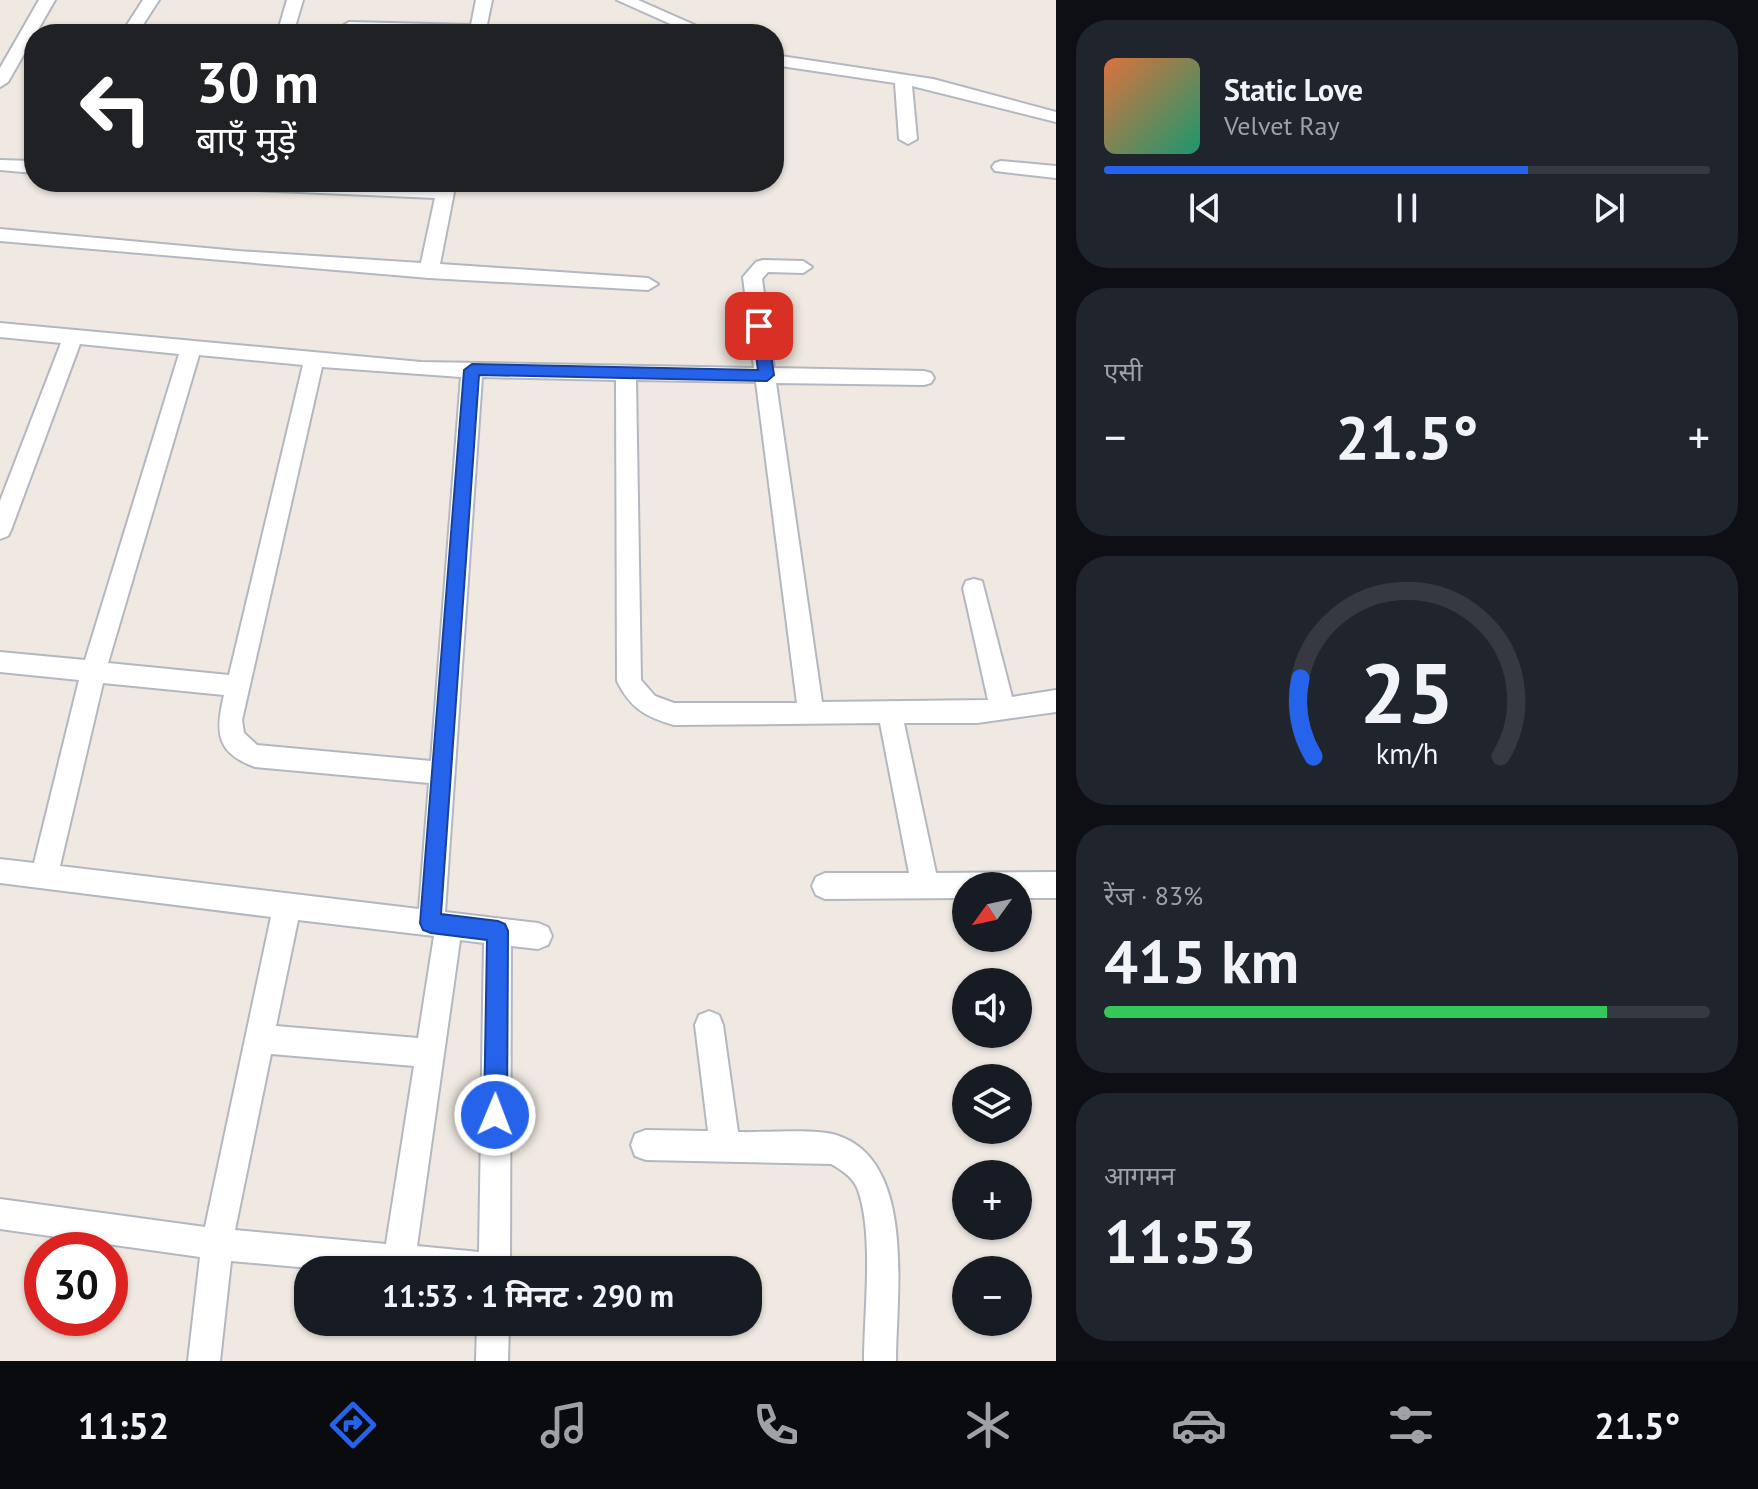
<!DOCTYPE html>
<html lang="hi">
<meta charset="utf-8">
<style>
:root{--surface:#171b24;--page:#20242c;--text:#f1f3f6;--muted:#9ea1a6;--line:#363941;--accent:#2563eb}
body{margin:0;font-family:"PT Sans","Noto Sans Devanagari",sans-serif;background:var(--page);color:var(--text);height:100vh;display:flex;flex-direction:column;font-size:30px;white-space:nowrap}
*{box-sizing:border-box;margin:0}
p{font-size:26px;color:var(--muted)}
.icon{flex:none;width:44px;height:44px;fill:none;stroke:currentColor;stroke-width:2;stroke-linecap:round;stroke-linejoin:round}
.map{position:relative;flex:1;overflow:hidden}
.panel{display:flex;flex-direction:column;gap:20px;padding:20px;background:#0d0f14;width:702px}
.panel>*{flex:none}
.banner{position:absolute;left:24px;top:24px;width:760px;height:168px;border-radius:32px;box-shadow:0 2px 6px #0004;background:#202124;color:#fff;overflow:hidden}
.needle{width:52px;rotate:237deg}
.buttons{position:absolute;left:952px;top:872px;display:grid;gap:16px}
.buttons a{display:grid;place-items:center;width:80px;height:80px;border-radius:50%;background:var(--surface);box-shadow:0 2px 6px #0004;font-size:40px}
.speed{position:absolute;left:24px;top:1232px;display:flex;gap:16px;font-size:40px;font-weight:700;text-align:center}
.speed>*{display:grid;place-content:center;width:104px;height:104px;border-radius:50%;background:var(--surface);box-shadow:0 2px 6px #0004;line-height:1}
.speed .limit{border:12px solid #d22;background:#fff;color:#111}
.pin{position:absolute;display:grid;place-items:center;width:68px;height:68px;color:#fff;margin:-34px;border-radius:16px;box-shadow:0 4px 12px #0006}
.me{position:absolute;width:88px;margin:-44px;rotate:1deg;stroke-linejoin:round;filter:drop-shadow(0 0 6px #0008)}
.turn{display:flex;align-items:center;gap:28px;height:168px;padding:0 40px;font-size:36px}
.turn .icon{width:104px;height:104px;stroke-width:2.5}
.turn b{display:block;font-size:56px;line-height:68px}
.big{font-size:60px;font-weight:700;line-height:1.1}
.panel .card{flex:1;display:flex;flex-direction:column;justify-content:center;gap:12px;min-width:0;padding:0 28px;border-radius:32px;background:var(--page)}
.panel .dial{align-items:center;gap:0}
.dial svg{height:208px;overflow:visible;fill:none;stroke:var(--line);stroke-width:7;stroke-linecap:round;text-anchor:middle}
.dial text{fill:var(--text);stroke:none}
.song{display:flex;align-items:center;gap:24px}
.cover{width:96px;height:96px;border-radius:12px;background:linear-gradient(135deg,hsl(20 70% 55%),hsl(160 70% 35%))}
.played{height:8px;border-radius:4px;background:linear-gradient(90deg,var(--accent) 70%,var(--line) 70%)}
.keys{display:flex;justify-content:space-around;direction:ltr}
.heat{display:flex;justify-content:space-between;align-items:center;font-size:44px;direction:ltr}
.charge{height:12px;border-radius:6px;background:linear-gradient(90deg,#34c759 83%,var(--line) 0)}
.trip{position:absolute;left:294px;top:1256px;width:468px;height:80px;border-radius:32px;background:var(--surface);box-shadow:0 2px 6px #0004;font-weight:700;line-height:80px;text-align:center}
.dock{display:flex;height:128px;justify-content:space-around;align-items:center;background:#090b0e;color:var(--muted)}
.dock .icon{width:56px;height:56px}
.dock .active{color:var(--accent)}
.dock b{font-size:36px;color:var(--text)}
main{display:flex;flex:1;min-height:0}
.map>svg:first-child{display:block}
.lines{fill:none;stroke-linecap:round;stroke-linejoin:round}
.minor-casing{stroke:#b4b7c1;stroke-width:4}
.minor{fill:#fff;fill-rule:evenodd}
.route{fill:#2563eb;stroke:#184099;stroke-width:2}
</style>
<main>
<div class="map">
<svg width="1056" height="1361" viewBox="0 0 1056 1361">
<rect width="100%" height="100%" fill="#efe9e1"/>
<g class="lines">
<defs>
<path id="minor" d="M39 0H55L8 82 0 87V68Z
M143 0H159L137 34H121Z
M287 0H303L293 34H277Z
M476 0H492L485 34 349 32 341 27 349 22 471 25Z
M617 0H638L715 34H693Z
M774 55 933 79 1056 112V122L912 86 917 139 908 144 899 139 895 83 774 65Z
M0 160 34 161V173L0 170Z
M1001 161 1056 166V178L995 171 992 167 995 163Z
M203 182H332L437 187 438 182H456L440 264 648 278 658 284 648 290 429 278 0 241V229L238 251 421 263 435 198 212 188Z
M763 260 803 261 812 267 803 273 768 272 762 279 774 368 924 371 931 373 934 378 931 383 924 385 776 383 822 702 988 700 963 588 966 581 974 579 982 581 1012 697 1056 690V712L977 723H904L936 873 1056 872V898H1018V886H966V898L825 899 816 895 812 886 816 877 825 873H909L880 723 674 725C646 717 630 708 617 681L616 380 482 377 445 912 538 923 548 927 552 936 548 945 538 949 511 946 510 1270H332L231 1261 220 1361H188L200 1257 0 1229V1199L205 1227 271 917 0 883V859L34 863 79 680 0 672V652L85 660 179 354 80 344 11 530 8 536 0 539V501L61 343 0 337V323L421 362 754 368 743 277 756 262ZM199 355 303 365 229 675 108 663ZM322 367 461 377 431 761 257 745 244 733 242 720ZM636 380 756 382 797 703H674L655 696 641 680ZM103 683 224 695C215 732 216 753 255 767L429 783 419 909 60 866ZM298 920 434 936 418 1038 276 1026ZM460 940 484 943 479 1252 417 1246ZM271 1054 414 1066 386 1244 235 1230Z
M709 1011 719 1015 723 1025 738 1132C763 1133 813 1128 836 1135 917 1160 896 1295 896 1361H864C864 1312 874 1235 858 1190 854 1178 842 1170 831 1164L646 1160 635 1156 631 1145 635 1134 646 1130 708 1131 695 1025 699 1015Z
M477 1322H509L508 1361H476Z"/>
</defs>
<!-- minor casing -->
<use href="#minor" class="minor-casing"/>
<!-- minor -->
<use href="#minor" class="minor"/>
</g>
<!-- route -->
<path class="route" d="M759 321 767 326 774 375 767 381 479 375 441 914 498 921 505 924 508 931 507 1115 503 1123 495 1127 488 1123 484 1115 487 940 431 933 423 930 420 923 464 370 472 364 758 370 752 326Z"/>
</svg>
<div class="buttons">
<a><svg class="needle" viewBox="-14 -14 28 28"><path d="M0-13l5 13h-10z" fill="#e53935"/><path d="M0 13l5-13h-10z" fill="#9ea1a6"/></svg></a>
<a><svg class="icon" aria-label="sound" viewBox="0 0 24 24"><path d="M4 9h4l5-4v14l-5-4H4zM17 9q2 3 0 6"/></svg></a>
<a><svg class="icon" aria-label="layers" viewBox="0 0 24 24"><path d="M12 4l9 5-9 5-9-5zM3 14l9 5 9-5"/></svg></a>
<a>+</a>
<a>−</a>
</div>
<div class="speed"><div class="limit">30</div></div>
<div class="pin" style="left:759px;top:326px;background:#d93025"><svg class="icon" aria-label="arrive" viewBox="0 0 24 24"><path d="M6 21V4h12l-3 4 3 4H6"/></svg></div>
<svg class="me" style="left:495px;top:1115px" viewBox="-20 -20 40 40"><circle r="17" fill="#2563eb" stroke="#fff" stroke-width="3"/><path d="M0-11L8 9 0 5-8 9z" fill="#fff"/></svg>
<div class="trip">11:53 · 1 मिनट · 290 m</div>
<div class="banner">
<div class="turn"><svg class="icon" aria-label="left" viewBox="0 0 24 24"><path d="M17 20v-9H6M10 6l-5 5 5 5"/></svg><div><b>30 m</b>बाएँ मुड़ें</div></div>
</div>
</div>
<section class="panel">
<div class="card">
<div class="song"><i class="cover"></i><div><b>Static Love</b><p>Velvet Ray</p></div></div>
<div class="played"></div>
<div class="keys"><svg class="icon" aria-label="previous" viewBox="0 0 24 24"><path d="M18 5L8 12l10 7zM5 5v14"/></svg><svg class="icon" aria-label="pause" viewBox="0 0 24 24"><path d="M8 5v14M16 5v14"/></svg><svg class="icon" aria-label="next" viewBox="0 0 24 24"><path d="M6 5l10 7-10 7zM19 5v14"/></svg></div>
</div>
<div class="card"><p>एसी</p>
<div class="heat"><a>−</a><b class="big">21.5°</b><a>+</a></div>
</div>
<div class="card dial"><svg viewBox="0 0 100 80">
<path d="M14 69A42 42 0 1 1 86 69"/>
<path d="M14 69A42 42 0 0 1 9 39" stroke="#2563eb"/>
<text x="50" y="56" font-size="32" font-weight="700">25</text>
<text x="50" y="72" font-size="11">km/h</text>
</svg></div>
<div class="card"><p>रेंज · 83%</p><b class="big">415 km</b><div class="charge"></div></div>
<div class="card"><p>आगमन</p><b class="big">11:53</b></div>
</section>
</main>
<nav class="dock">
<b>11:52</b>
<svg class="icon active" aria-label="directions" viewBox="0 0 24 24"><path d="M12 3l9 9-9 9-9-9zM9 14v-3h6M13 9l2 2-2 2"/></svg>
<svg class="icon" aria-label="music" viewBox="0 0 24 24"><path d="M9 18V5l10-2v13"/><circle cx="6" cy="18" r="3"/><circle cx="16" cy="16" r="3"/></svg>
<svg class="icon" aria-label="phone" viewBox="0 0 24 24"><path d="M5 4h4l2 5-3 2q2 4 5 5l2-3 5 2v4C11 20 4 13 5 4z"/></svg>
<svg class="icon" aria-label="climate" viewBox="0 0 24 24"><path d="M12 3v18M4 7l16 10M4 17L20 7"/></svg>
<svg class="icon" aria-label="car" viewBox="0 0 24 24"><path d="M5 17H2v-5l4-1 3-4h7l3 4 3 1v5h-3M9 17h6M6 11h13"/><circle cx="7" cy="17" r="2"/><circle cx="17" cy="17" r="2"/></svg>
<svg class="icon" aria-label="filters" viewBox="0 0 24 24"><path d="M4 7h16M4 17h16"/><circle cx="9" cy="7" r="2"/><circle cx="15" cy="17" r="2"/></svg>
<b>21.5°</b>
</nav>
